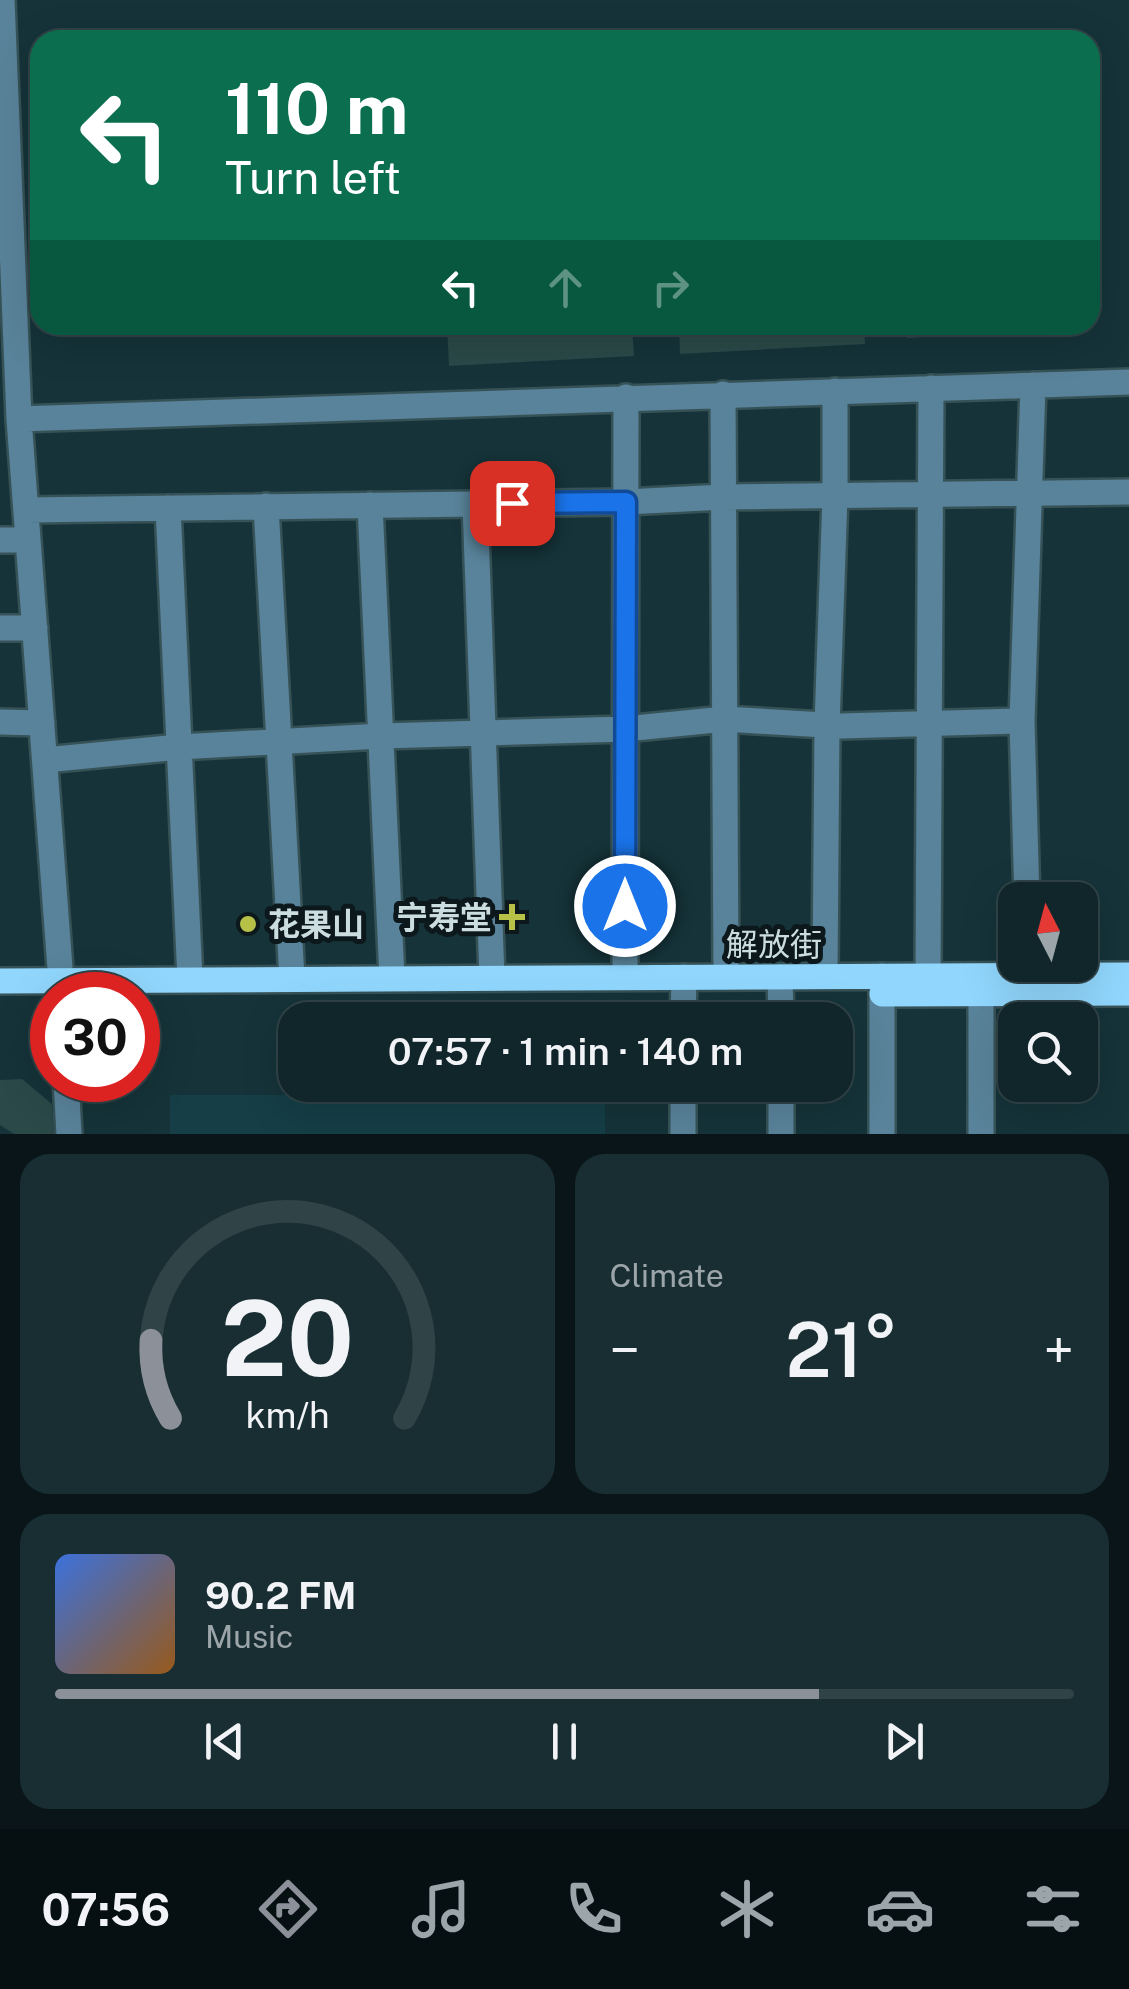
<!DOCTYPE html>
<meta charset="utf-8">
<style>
:root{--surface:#10262b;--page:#192e33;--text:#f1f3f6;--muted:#9ca5a9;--line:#304347;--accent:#8c9099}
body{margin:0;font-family:"Public Sans","Noto Sans SC",sans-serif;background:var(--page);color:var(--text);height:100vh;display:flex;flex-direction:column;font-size:38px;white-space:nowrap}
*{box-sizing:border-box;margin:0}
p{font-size:32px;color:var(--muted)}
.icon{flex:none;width:55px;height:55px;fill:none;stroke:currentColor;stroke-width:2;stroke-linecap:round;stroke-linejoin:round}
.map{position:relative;height:1134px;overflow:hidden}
.panel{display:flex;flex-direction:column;gap:20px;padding:20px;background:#091518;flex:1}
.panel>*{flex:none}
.banner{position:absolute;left:30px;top:30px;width:1070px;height:305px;border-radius:30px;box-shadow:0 10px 40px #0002,0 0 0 2px var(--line);background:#0b6e4f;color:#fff;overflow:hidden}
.needle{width:65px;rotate:354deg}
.tools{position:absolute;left:998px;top:882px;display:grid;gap:20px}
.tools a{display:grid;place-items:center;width:100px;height:100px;border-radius:20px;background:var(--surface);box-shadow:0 10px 40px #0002,0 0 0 2px var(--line);font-size:50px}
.speed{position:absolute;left:30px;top:972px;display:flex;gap:20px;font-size:50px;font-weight:700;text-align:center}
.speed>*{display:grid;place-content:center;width:130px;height:130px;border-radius:50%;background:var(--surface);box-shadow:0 10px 40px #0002,0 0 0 2px var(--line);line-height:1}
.speed .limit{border:15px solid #d22;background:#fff;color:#111}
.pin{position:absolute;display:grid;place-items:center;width:85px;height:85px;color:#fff;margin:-42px;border-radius:20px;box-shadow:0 5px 15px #0006}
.me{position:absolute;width:110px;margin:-55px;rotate:0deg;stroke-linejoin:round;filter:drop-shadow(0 0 8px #0008)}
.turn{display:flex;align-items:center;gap:35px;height:210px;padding:0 30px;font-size:45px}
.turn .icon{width:130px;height:130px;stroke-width:2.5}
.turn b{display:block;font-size:70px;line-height:85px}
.lanes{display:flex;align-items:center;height:95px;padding:0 30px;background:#0003;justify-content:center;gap:50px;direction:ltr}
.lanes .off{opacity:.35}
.big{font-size:75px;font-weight:600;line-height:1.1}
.panel .card{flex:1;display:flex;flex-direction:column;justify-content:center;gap:15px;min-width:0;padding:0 35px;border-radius:30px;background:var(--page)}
.panel .dial{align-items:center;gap:0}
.dial svg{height:260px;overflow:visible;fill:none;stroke:var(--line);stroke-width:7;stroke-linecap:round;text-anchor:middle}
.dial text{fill:var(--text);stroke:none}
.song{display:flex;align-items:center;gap:30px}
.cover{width:120px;height:120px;border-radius:15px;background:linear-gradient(135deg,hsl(220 70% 55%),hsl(30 70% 35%))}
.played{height:10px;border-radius:5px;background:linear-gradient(90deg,var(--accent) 75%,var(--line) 75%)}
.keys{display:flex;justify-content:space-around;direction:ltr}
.heat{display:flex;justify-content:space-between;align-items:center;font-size:55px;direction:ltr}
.panel .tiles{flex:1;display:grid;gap:20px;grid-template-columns:1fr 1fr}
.card:last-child{grid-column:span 2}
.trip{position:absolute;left:278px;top:1002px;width:575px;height:100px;border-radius:30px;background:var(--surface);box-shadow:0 10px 40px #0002,0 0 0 2px var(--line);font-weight:600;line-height:100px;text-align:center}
.tab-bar{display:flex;height:160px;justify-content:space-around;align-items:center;background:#060f11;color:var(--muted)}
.tab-bar .icon{width:70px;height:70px}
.tab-bar .on{color:var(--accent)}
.tab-bar b{font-size:45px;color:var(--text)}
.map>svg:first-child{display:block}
.built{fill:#153e46}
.building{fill:#2a4948}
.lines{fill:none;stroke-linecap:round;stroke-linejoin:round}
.minor-casing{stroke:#365257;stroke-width:30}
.major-casing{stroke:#365257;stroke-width:30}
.minor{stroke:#59839a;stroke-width:25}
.major{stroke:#91d7fd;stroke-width:25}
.route-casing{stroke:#114b97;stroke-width:25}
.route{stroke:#1a73e8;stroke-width:18}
.poi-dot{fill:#b7c147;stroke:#0c181b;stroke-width:4}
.labels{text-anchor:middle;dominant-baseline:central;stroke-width:10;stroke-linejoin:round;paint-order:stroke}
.poi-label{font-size:32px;font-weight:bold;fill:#ccdde1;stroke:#0c181b;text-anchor:end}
.street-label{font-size:32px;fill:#ccdde1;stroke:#0c181b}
</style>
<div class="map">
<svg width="1129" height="1134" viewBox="0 0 1129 1134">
<rect width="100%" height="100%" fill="#153339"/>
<!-- built -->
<path class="built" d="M332 1085H605V1134H170V1095H331Z"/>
<!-- building -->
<path class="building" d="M447 325H632L634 356 449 366Z
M679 325H864L865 344 680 354Z
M907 325H1079L1080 328 907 338Z
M22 1079 52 1104 54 1134H14L0 1125V1080Z"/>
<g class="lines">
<defs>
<path id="minor" d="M2 0 19 419 62 995
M723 394 726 977
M19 419 1129 382
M475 504 492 978
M370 505 392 978
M266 506 292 979
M168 508 190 979
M26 510 626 502 724 497 1129 492
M0 540H28
M0 628H35
M1022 721 1027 900
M0 722 42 723
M45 760 179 747 381 736 625 729 725 719 841 726 1022 721 1033 385
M825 976 827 725 835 496V391
M928 976 931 388
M981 976V1134
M625 977 626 397
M780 977 781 1020
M683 1020 684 977
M66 1080 69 1134
M781 1085V1134
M683 1134V1085
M882 1134V976"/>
<path id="major" d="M0 981 1129 975
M882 994 1129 993"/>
</defs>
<!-- minor casing -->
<use href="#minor" class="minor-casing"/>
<!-- major casing -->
<use href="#major" class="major-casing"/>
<!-- minor -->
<use href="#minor" class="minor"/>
<!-- major -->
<use href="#major" class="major"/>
</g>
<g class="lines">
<defs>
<path id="route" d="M512 503 626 502 625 906"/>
</defs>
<!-- route casing -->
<use href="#route" class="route-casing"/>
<!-- route -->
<use href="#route" class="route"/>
</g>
<!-- markers -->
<g class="poi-dot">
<path d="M507 902h10v10h10v10h-10v10h-10v-10h-10v-10h10z"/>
<circle cx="248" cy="924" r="10"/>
</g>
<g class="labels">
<!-- poi labels -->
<g class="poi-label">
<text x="492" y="917">宁寿堂</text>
<text x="268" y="924" text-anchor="start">花果山</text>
</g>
<!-- street labels -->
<g class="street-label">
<text x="774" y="944">解放街</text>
</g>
</g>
</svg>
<div class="tools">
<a><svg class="needle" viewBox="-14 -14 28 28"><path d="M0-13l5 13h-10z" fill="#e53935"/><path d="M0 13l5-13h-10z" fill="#9ca5a9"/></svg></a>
<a><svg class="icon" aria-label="search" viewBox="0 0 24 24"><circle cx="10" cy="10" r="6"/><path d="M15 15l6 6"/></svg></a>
</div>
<div class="speed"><div class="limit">30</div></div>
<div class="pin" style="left:512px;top:503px;background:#d93025"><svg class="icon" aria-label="arrive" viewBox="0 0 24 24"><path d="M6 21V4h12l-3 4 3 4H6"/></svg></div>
<svg class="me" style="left:625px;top:906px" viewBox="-20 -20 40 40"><circle r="17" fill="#1a73e8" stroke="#fff" stroke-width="3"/><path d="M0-11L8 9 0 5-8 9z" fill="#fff"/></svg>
<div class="trip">07:57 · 1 min · 140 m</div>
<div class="banner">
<div class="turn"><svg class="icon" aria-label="left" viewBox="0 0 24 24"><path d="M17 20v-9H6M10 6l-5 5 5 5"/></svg><div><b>110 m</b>Turn left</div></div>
<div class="lanes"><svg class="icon" aria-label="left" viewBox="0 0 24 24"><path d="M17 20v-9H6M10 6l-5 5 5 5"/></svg><svg class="icon off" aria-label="ahead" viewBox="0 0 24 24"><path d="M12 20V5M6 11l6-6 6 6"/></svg><svg class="icon off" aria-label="right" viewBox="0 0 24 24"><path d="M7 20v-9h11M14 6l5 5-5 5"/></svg></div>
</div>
</div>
<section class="panel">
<div class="tiles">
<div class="card dial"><svg viewBox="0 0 100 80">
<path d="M14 69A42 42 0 1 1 86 69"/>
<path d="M14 69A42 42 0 0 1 8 45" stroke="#8c9099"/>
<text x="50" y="56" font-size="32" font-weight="700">20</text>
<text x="50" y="72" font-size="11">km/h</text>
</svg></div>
<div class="card"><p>Climate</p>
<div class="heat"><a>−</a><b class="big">21°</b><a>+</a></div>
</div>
<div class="card">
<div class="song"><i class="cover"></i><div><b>90.2 FM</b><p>Music</p></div></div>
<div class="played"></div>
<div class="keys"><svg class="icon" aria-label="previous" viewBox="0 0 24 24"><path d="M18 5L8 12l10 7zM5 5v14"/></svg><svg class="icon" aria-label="pause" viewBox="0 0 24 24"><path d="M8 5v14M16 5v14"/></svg><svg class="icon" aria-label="next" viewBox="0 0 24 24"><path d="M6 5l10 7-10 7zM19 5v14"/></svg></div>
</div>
</div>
</section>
<nav class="tab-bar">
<b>07:56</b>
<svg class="icon on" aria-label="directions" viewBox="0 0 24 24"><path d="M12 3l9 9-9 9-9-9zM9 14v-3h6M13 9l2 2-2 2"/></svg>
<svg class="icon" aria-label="music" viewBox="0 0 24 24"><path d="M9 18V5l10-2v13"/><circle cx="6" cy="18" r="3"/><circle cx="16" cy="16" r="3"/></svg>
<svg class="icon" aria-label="phone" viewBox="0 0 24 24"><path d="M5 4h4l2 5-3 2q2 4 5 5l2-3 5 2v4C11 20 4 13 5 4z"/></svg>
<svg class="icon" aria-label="climate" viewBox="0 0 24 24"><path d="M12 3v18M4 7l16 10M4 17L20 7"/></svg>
<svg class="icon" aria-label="car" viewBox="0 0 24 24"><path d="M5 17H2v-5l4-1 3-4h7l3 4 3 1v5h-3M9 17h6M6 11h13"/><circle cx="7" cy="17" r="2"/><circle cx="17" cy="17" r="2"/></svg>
<svg class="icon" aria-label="filters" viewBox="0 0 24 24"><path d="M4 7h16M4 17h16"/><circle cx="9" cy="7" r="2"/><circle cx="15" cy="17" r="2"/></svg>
</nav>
